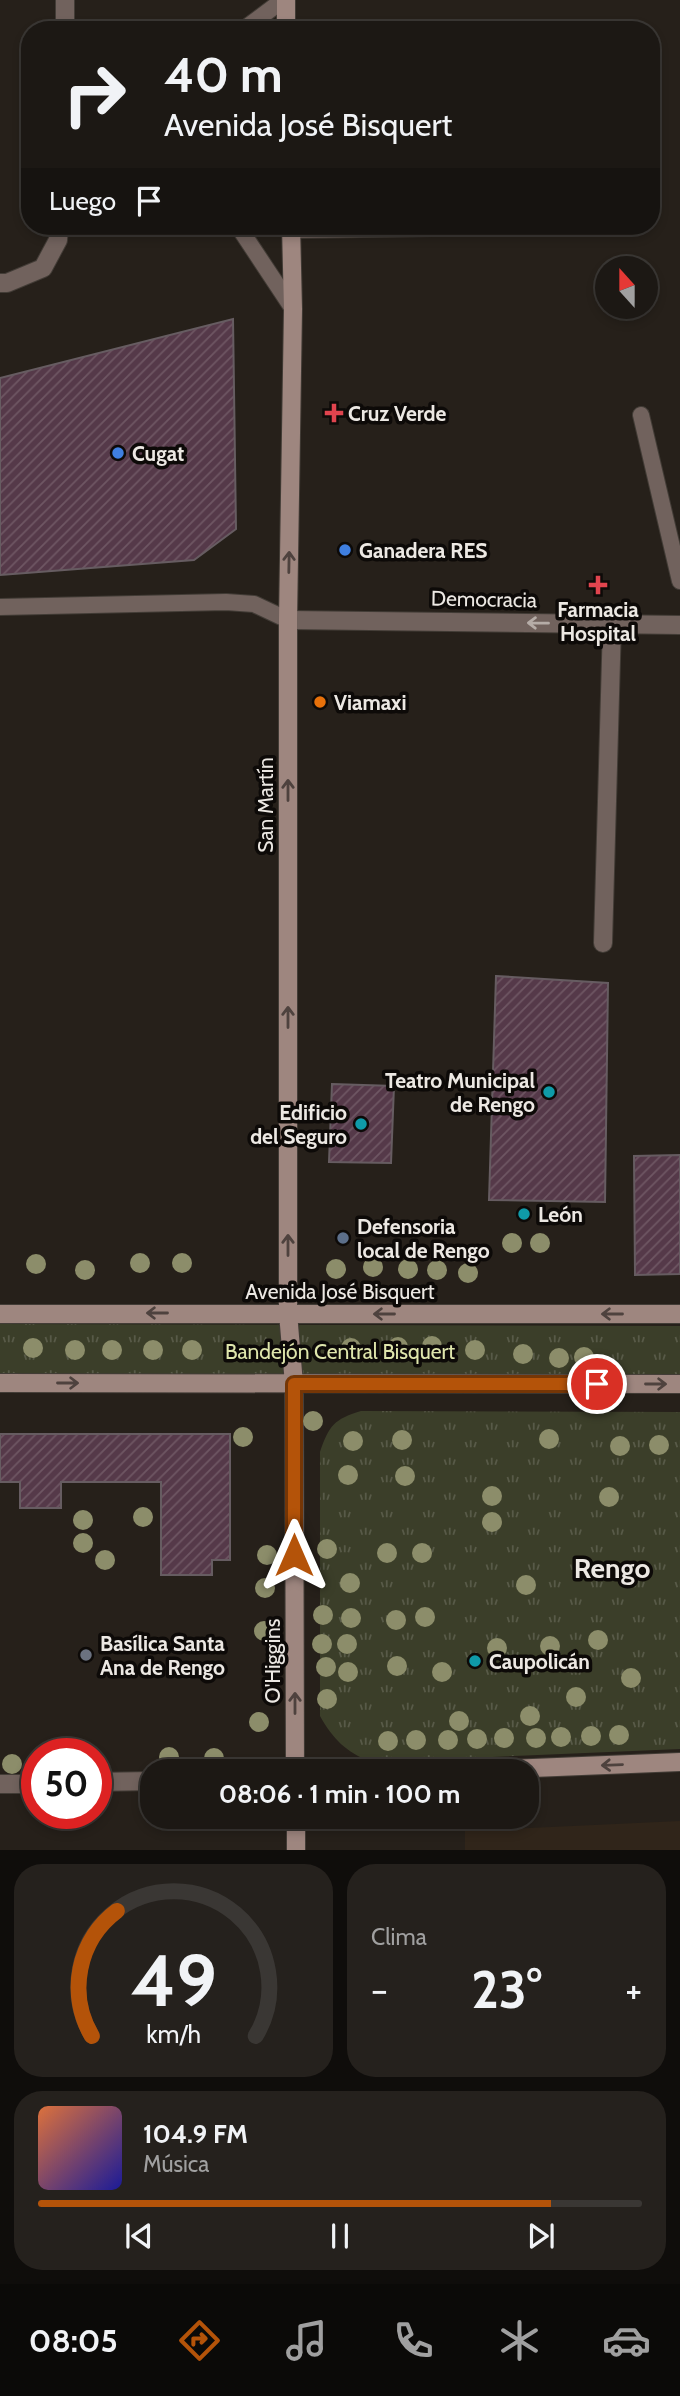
<!DOCTYPE html>
<html lang="es">
<meta charset="utf-8">
<style>
:root{--surface:#1c1814;--page:#25211d;--text:#f1f3f6;--muted:#a0a0a0;--line:#3a3734;--accent:#b45309}
body{margin:0;font-family:Cabin,sans-serif;background:var(--page);color:var(--text);height:100vh;display:flex;flex-direction:column;font-size:26px;white-space:nowrap}
*{box-sizing:border-box;margin:0}
p{font-size:23px;color:var(--muted)}
.icon{flex:none;width:38px;height:38px;fill:none;stroke:currentColor;stroke-width:2;stroke-linecap:round;stroke-linejoin:round}
.map{position:relative;height:1850px;overflow:hidden}
.details{display:flex;flex-direction:column;gap:14px;padding:14px;background:#0f0d0b;flex:1}
.details>*{flex:none}
.hud{position:absolute;left:21px;top:21px;width:639px;height:214px;border-radius:28px;box-shadow:0 4px 10px #0003,0 0 0 2px var(--line);background:#1c1814;color:var(--text);overflow:hidden}
.needle{width:46px;rotate:339deg}
.fabs{position:absolute;left:595px;top:256px;display:grid;gap:14px}
.fabs a{display:grid;place-items:center;width:63px;height:63px;border-radius:50%;background:var(--surface);box-shadow:0 4px 10px #0003,0 0 0 2px var(--line);font-size:35px}
.speed{position:absolute;left:21px;top:1738px;display:flex;gap:14px;font-size:35px;font-weight:700;text-align:center}
.speed>*{display:grid;place-content:center;width:91px;height:91px;border-radius:50%;background:var(--surface);box-shadow:0 4px 10px #0003,0 0 0 2px var(--line);line-height:1}
.speed .limit{border:10px solid #d22;background:#fff;color:#111}
.pin{position:absolute;display:grid;place-items:center;width:60px;height:60px;color:#fff;margin:-30px;border:4px solid #fff;border-radius:50%;box-shadow:0 2px 7px #0007}
.me{position:absolute;width:77px;margin:-38px;rotate:0deg;stroke-linejoin:round;filter:drop-shadow(0 0 5px #0008)}
.turn{display:flex;align-items:center;gap:24px;height:147px;padding:0 28px;font-size:32px}
.turn .icon{width:91px;height:91px;stroke-width:2.5}
.turn b{display:block;font-size:49px;line-height:60px}
.then{display:flex;align-items:center;height:66px;padding:0 28px;background:#0003;gap:14px;font-size:26px}
.big{font-size:52px;font-weight:800;line-height:1.1}
.details .card{flex:1;display:flex;flex-direction:column;justify-content:center;gap:10px;min-width:0;padding:0 24px;border-radius:28px;background:var(--page)}
.details .dial{align-items:center;gap:0}
.dial svg{height:182px;overflow:visible;fill:none;stroke:var(--line);stroke-width:7;stroke-linecap:round;text-anchor:middle}
.dial text{fill:var(--text);stroke:none}
.song{display:flex;align-items:center;gap:21px}
.cover{width:84px;height:84px;border-radius:10px;background:linear-gradient(135deg,hsl(20 70% 55%),hsl(240 70% 35%))}
.played{height:7px;border-radius:4px;background:linear-gradient(90deg,var(--accent) 85%,var(--line) 85%)}
.keys{display:flex;justify-content:space-around;direction:ltr}
.heat{display:flex;justify-content:space-between;align-items:center;font-size:38px;direction:ltr}
.details .tiles{flex:1;display:grid;gap:14px;grid-template-columns:1fr 1fr}
.card:last-child{grid-column:span 2}
.trip{position:absolute;left:140px;top:1759px;width:399px;height:70px;border-radius:28px;background:var(--surface);box-shadow:0 4px 10px #0003,0 0 0 2px var(--line);font-weight:800;line-height:70px;text-align:center}
.menu{display:flex;height:112px;justify-content:space-around;align-items:center;background:#0b0a08;color:var(--muted)}
.menu .icon{width:49px;height:49px}
.menu .current{color:var(--accent)}
.menu b{font-size:32px;color:var(--text)}
.map>svg:first-child{display:block}
.built{fill:#30251a}
.park{fill:url(#park-tufts)}
.building{fill:url(#building-hatch);stroke:#665c61;stroke-width:2}
.lines{fill:none;stroke-linecap:round;stroke-linejoin:round}
.service-casing{stroke:#423c36;stroke-width:18}
.minor-casing{stroke:#423c36;stroke-width:20}
.secondary-casing{stroke:#423c36;stroke-width:20}
.service{stroke:#71625d;stroke-width:16}
.minor{stroke:#71625d;stroke-width:18}
.secondary{stroke:#9e867f;stroke-width:18}
.tree{fill:#8c8d6a}
.oneway{stroke:#4e423e}
.oneway2{stroke:#b5aca7}
.route-casing{stroke:#753606;stroke-width:18}
.route{stroke:#b45309;stroke-width:12}
.health-dot{fill:#e0444e;stroke:#0d0a08;stroke-width:2.5}
.shop-dot{fill:#3f7fe0;stroke:#0d0a08;stroke-width:2.5}
.food-dot{fill:#e8710a;stroke:#0d0a08;stroke-width:2.5}
.culture-dot{fill:#0f9aa8;stroke:#0d0a08;stroke-width:2.5}
.service-dot{fill:#5c6f8a;stroke:#0d0a08;stroke-width:2.5}
.worship-dot{fill:#6b7280;stroke:#0d0a08;stroke-width:2.5}
.labels{text-anchor:middle;dominant-baseline:central;stroke-width:7;stroke-linejoin:round;paint-order:stroke}
.poi-label{font-size:21px;font-weight:bold;fill:#ece8e3;stroke:#0d0a08;text-anchor:start}
.street-label{font-size:21px;fill:#ece8e3;stroke:#0d0a08}
.park-label{font-size:21px;fill:#dfe6ac;stroke:#0d0a08}
.district-label{font-size:28px;font-weight:bold;fill:#ece8e3;stroke:#0d0a08}
</style>
<div class="map">
<svg width="680" height="1850" viewBox="0 0 680 1850">
<defs>
<pattern id="park-tufts" width="24" height="20" patternUnits="userSpaceOnUse" patternTransform="scale(1.75)"><rect width="24" height="20" fill="#3b3e29"/><path d="M3 7l-1-3M5 7V3M7 7l1-3M15 17l-1-3M17 17v-4M19 17l1-3" fill="none" stroke="#585a48"/></pattern>
<pattern id="building-hatch" width="6" height="6" patternUnits="userSpaceOnUse" patternTransform="scale(1.75)"><rect width="6" height="6" fill="#553949"/><path d="M-1 1l2-2M0 6l6-6M5 7l2-2" fill="none" stroke="#6e5663"/></pattern>
</defs>
<rect width="100%" height="100%" fill="#26201a"/>
<!-- built -->
<path class="built" d="M680 1821V1850H465V1831Z"/>
<!-- park -->
<path class="park" d="M0 1324 680 1326V1376L0 1375Z
M361 1411 680 1412V1749L371 1762C346 1752 333 1739 320 1716V1452C329 1426 334 1419 361 1411Z"/>
<!-- building -->
<path class="building" d="M233 319 236 529 194 560 0 575V378Z
M496 976 608 983 605 1202 489 1200Z
M332 1084 394 1086 391 1163 329 1162Z
M680 1155V1274L635 1275 634 1156Z
M0 1434H230V1560H212V1575H161V1482H61V1508H20V1482H0Z"/>
<g class="lines">
<defs>
<path id="service" d="M243 30 283 0
M238 226 293 309
M291 230 503 227
M641 415 680 581
M0 607 226 602 254 604 288 620"/>
<path id="minor" d="M65 30V0
M0 283H7L43 268 58 240 59 226
M288 620 680 625
M603 943 612 624
M96 1782 152 1781
M0 1784H37"/>
<path id="secondary" d="M286 0V30
M291 226 293 309 288 620V1313L294 1384 295 1771
M0 1314H680
M0 1383 680 1384
M459 1771 680 1762
M296 1816V1850"/>
</defs>
<!-- service casing -->
<use href="#service" class="service-casing"/>
<!-- minor casing -->
<use href="#minor" class="minor-casing"/>
<!-- secondary casing -->
<use href="#secondary" class="secondary-casing"/>
<!-- service -->
<use href="#service" class="service"/>
<!-- minor -->
<use href="#minor" class="minor"/>
<!-- secondary -->
<use href="#secondary" class="secondary"/>
</g>
<!-- trees -->
<g class="tree">
<circle cx="512" cy="1243" r="10"/>
<circle cx="540" cy="1243" r="10"/>
<circle cx="140" cy="1263" r="10"/>
<circle cx="182" cy="1263" r="10"/>
<circle cx="36" cy="1264" r="10"/>
<circle cx="373" cy="1267" r="10"/>
<circle cx="336" cy="1269" r="10"/>
<circle cx="408" cy="1269" r="10"/>
<circle cx="85" cy="1270" r="10"/>
<circle cx="437" cy="1270" r="10"/>
<circle cx="468" cy="1273" r="10"/>
<circle cx="432" cy="1346" r="10"/>
<circle cx="398" cy="1347" r="10"/>
<circle cx="33" cy="1348" r="10"/>
<circle cx="351" cy="1348" r="10"/>
<circle cx="75" cy="1350" r="10"/>
<circle cx="112" cy="1350" r="10"/>
<circle cx="153" cy="1350" r="10"/>
<circle cx="192" cy="1350" r="10"/>
<circle cx="475" cy="1350" r="10"/>
<circle cx="523" cy="1354" r="10"/>
<circle cx="584" cy="1357" r="10"/>
<circle cx="559" cy="1358" r="10"/>
<circle cx="313" cy="1421" r="10"/>
<circle cx="243" cy="1437" r="10"/>
<circle cx="549" cy="1439" r="10"/>
<circle cx="402" cy="1440" r="10"/>
<circle cx="353" cy="1441" r="10"/>
<circle cx="659" cy="1445" r="10"/>
<circle cx="620" cy="1446" r="10"/>
<circle cx="348" cy="1475" r="10"/>
<circle cx="405" cy="1476" r="10"/>
<circle cx="492" cy="1496" r="10"/>
<circle cx="609" cy="1497" r="10"/>
<circle cx="143" cy="1517" r="10"/>
<circle cx="83" cy="1520" r="10"/>
<circle cx="492" cy="1522" r="10"/>
<circle cx="83" cy="1543" r="10"/>
<circle cx="327" cy="1549" r="10"/>
<circle cx="387" cy="1553" r="10"/>
<circle cx="422" cy="1553" r="10"/>
<circle cx="267" cy="1555" r="10"/>
<circle cx="105" cy="1560" r="10"/>
<circle cx="350" cy="1583" r="10"/>
<circle cx="526" cy="1585" r="10"/>
<circle cx="265" cy="1588" r="10"/>
<circle cx="323" cy="1615" r="10"/>
<circle cx="425" cy="1617" r="10"/>
<circle cx="351" cy="1618" r="10"/>
<circle cx="396" cy="1620" r="10"/>
<circle cx="264" cy="1631" r="10"/>
<circle cx="598" cy="1640" r="10"/>
<circle cx="322" cy="1644" r="10"/>
<circle cx="347" cy="1644" r="10"/>
<circle cx="550" cy="1646" r="10"/>
<circle cx="497" cy="1648" r="10"/>
<circle cx="397" cy="1666" r="10"/>
<circle cx="326" cy="1667" r="10"/>
<circle cx="348" cy="1672" r="10"/>
<circle cx="442" cy="1672" r="10"/>
<circle cx="631" cy="1678" r="10"/>
<circle cx="576" cy="1697" r="10"/>
<circle cx="327" cy="1699" r="10"/>
<circle cx="530" cy="1716" r="10"/>
<circle cx="459" cy="1721" r="10"/>
<circle cx="259" cy="1722" r="10"/>
<circle cx="619" cy="1735" r="10"/>
<circle cx="591" cy="1736" r="10"/>
<circle cx="561" cy="1737" r="10"/>
<circle cx="504" cy="1738" r="10"/>
<circle cx="536" cy="1738" r="10"/>
<circle cx="477" cy="1739" r="10"/>
<circle cx="416" cy="1740" r="10"/>
<circle cx="448" cy="1740" r="10"/>
<circle cx="388" cy="1741" r="10"/>
<circle cx="169" cy="1757" r="10"/>
<circle cx="214" cy="1758" r="10"/>
<circle cx="12" cy="1764" r="10"/>
</g>
<!-- one-way arrows -->
<defs><path id="oneway-shaft" d="M-6 0H5M1.5-3L5.5 0L1.5 3" fill="none" stroke-width="1.6" stroke-linecap="round" stroke-linejoin="round" transform="scale(1.75)"/></defs>
<g class="oneway">
<use href="#oneway-shaft" transform="translate(289 562) rotate(-89)"/>
<use href="#oneway-shaft" transform="translate(288 790) rotate(-90)"/>
<use href="#oneway-shaft" transform="translate(288 1017) rotate(-90)"/>
<use href="#oneway-shaft" transform="translate(288 1245) rotate(-90)"/>
<use href="#oneway-shaft" transform="translate(157 1313) rotate(180)"/>
<use href="#oneway-shaft" transform="translate(384 1314) rotate(-180)"/>
<use href="#oneway-shaft" transform="translate(612 1314) rotate(-180)"/>
<use href="#oneway-shaft" transform="translate(68 1383)"/>
<use href="#oneway-shaft" transform="translate(656 1384)"/>
<use href="#oneway-shaft" transform="translate(295 1703) rotate(-90)"/>
<use href="#oneway-shaft" transform="translate(612 1765) rotate(178)"/>
</g>
<use class="oneway2" href="#oneway-shaft" transform="translate(538 623) rotate(-179)"/>
<g class="lines">
<defs>
<path id="route" d="M294 1555V1384H597"/>
</defs>
<!-- route casing -->
<use href="#route" class="route-casing"/>
<!-- route -->
<use href="#route" class="route"/>
</g>
<!-- markers -->
<g class="health-dot">
<path d="M330.5 402.5h7v7h7v7h-7v7h-7v-7h-7v-7h7z"/>
<path d="M594.5 574.5h7v7h7v7h-7v7h-7v-7h-7v-7h7z"/>
</g>
<g class="shop-dot">
<circle cx="118" cy="453" r="7"/>
<circle cx="345" cy="550" r="7"/>
</g>
<circle class="food-dot" cx="320" cy="702" r="7"/>
<g class="culture-dot">
<circle cx="549" cy="1092" r="7"/>
<circle cx="361" cy="1124" r="7"/>
<circle cx="524" cy="1214" r="7"/>
<circle cx="475" cy="1661" r="7"/>
</g>
<circle class="service-dot" cx="343" cy="1238" r="7"/>
<circle class="worship-dot" cx="86" cy="1655" r="7"/>
<g class="labels">
<!-- poi labels -->
<g class="poi-label">
<text x="348" y="413">Cruz Verde</text>
<text x="132" y="453">Cugat</text>
<text x="359" y="550">Ganadera RES</text>
<text x="598" y="609" text-anchor="middle">Farmacia<tspan x="598" dy="24">Hospital</tspan></text>
<text x="334" y="702">Viamaxi</text>
<text x="535" y="1080" text-anchor="end">Teatro Municipal<tspan x="535" dy="24">de Rengo</tspan></text>
<text x="347" y="1112" text-anchor="end">Edificio<tspan x="347" dy="24">del Seguro</tspan></text>
<text x="538" y="1214">León</text>
<text x="357" y="1226">Defensoria<tspan x="357" dy="24">local de Rengo</tspan></text>
<text x="100" y="1643">Basílica Santa<tspan x="100" dy="24">Ana de Rengo</tspan></text>
<text x="489" y="1661">Caupolicán</text>
</g>
<!-- street labels -->
<g class="street-label">
<text transform="translate(484 599) rotate(1)">Democracia</text>
<text transform="translate(265 805) rotate(-90)">San Martín</text>
<text x="340" y="1291">Avenida José Bisquert</text>
<text transform="translate(272 1661) rotate(-90)">O'Higgins</text>
</g>
<!-- park labels -->
<g class="park-label">
<text x="340" y="1351">Bandejón Central Bisquert</text>
</g>
<!-- district labels -->
<g class="district-label">
<text x="612" y="1568">Rengo</text>
</g>
</g>
</svg>
<div class="fabs">
<a><svg class="needle" viewBox="-14 -14 28 28"><path d="M0-13l5 13h-10z" fill="#e53935"/><path d="M0 13l5-13h-10z" fill="#a0a0a0"/></svg></a>
</div>
<div class="speed"><div class="limit">50</div></div>
<div class="pin" style="left:597px;top:1384px;background:#d93025"><svg class="icon" aria-label="arrive" viewBox="0 0 24 24"><path d="M6 21V4h12l-3 4 3 4H6"/></svg></div>
<svg class="me" style="left:294px;top:1555px" viewBox="-20 -20 40 40"><path d="M0-17L14 15 0 8-14 15z" fill="#b45309" stroke="#fff" stroke-width="4"/></svg>
<div class="trip">08:06 · 1 min · 100 m</div>
<div class="hud">
<div class="turn"><svg class="icon" aria-label="right" viewBox="0 0 24 24"><path d="M7 20v-9h11M14 6l5 5-5 5"/></svg><div><b>40 m</b>Avenida José Bisquert</div></div>
<div class="then">Luego<svg class="icon" aria-label="arrive" viewBox="0 0 24 24"><path d="M6 21V4h12l-3 4 3 4H6"/></svg></div>
</div>
</div>
<section class="details">
<div class="tiles">
<div class="card dial"><svg viewBox="0 0 100 80">
<path d="M14 69A42 42 0 1 1 86 69"/>
<path d="M14 69A42 42 0 0 1 25 14" stroke="#b45309"/>
<text x="50" y="56" font-size="32" font-weight="700">49</text>
<text x="50" y="72" font-size="11">km/h</text>
</svg></div>
<div class="card"><p>Clima</p>
<div class="heat"><a>−</a><b class="big">23°</b><a>+</a></div>
</div>
<div class="card">
<div class="song"><i class="cover"></i><div><b>104.9 FM</b><p>Música</p></div></div>
<div class="played"></div>
<div class="keys"><svg class="icon" aria-label="previous" viewBox="0 0 24 24"><path d="M18 5L8 12l10 7zM5 5v14"/></svg><svg class="icon" aria-label="pause" viewBox="0 0 24 24"><path d="M8 5v14M16 5v14"/></svg><svg class="icon" aria-label="next" viewBox="0 0 24 24"><path d="M6 5l10 7-10 7zM19 5v14"/></svg></div>
</div>
</div>
</section>
<nav class="menu">
<b>08:05</b>
<svg class="icon current" aria-label="directions" viewBox="0 0 24 24"><path d="M12 3l9 9-9 9-9-9zM9 14v-3h6M13 9l2 2-2 2"/></svg>
<svg class="icon" aria-label="music" viewBox="0 0 24 24"><path d="M9 18V5l10-2v13"/><circle cx="6" cy="18" r="3"/><circle cx="16" cy="16" r="3"/></svg>
<svg class="icon" aria-label="phone" viewBox="0 0 24 24"><path d="M5 4h4l2 5-3 2q2 4 5 5l2-3 5 2v4C11 20 4 13 5 4z"/></svg>
<svg class="icon" aria-label="climate" viewBox="0 0 24 24"><path d="M12 3v18M4 7l16 10M4 17L20 7"/></svg>
<svg class="icon" aria-label="car" viewBox="0 0 24 24"><path d="M5 17H2v-5l4-1 3-4h7l3 4 3 1v5h-3M9 17h6M6 11h13"/><circle cx="7" cy="17" r="2"/><circle cx="17" cy="17" r="2"/></svg>
</nav>
